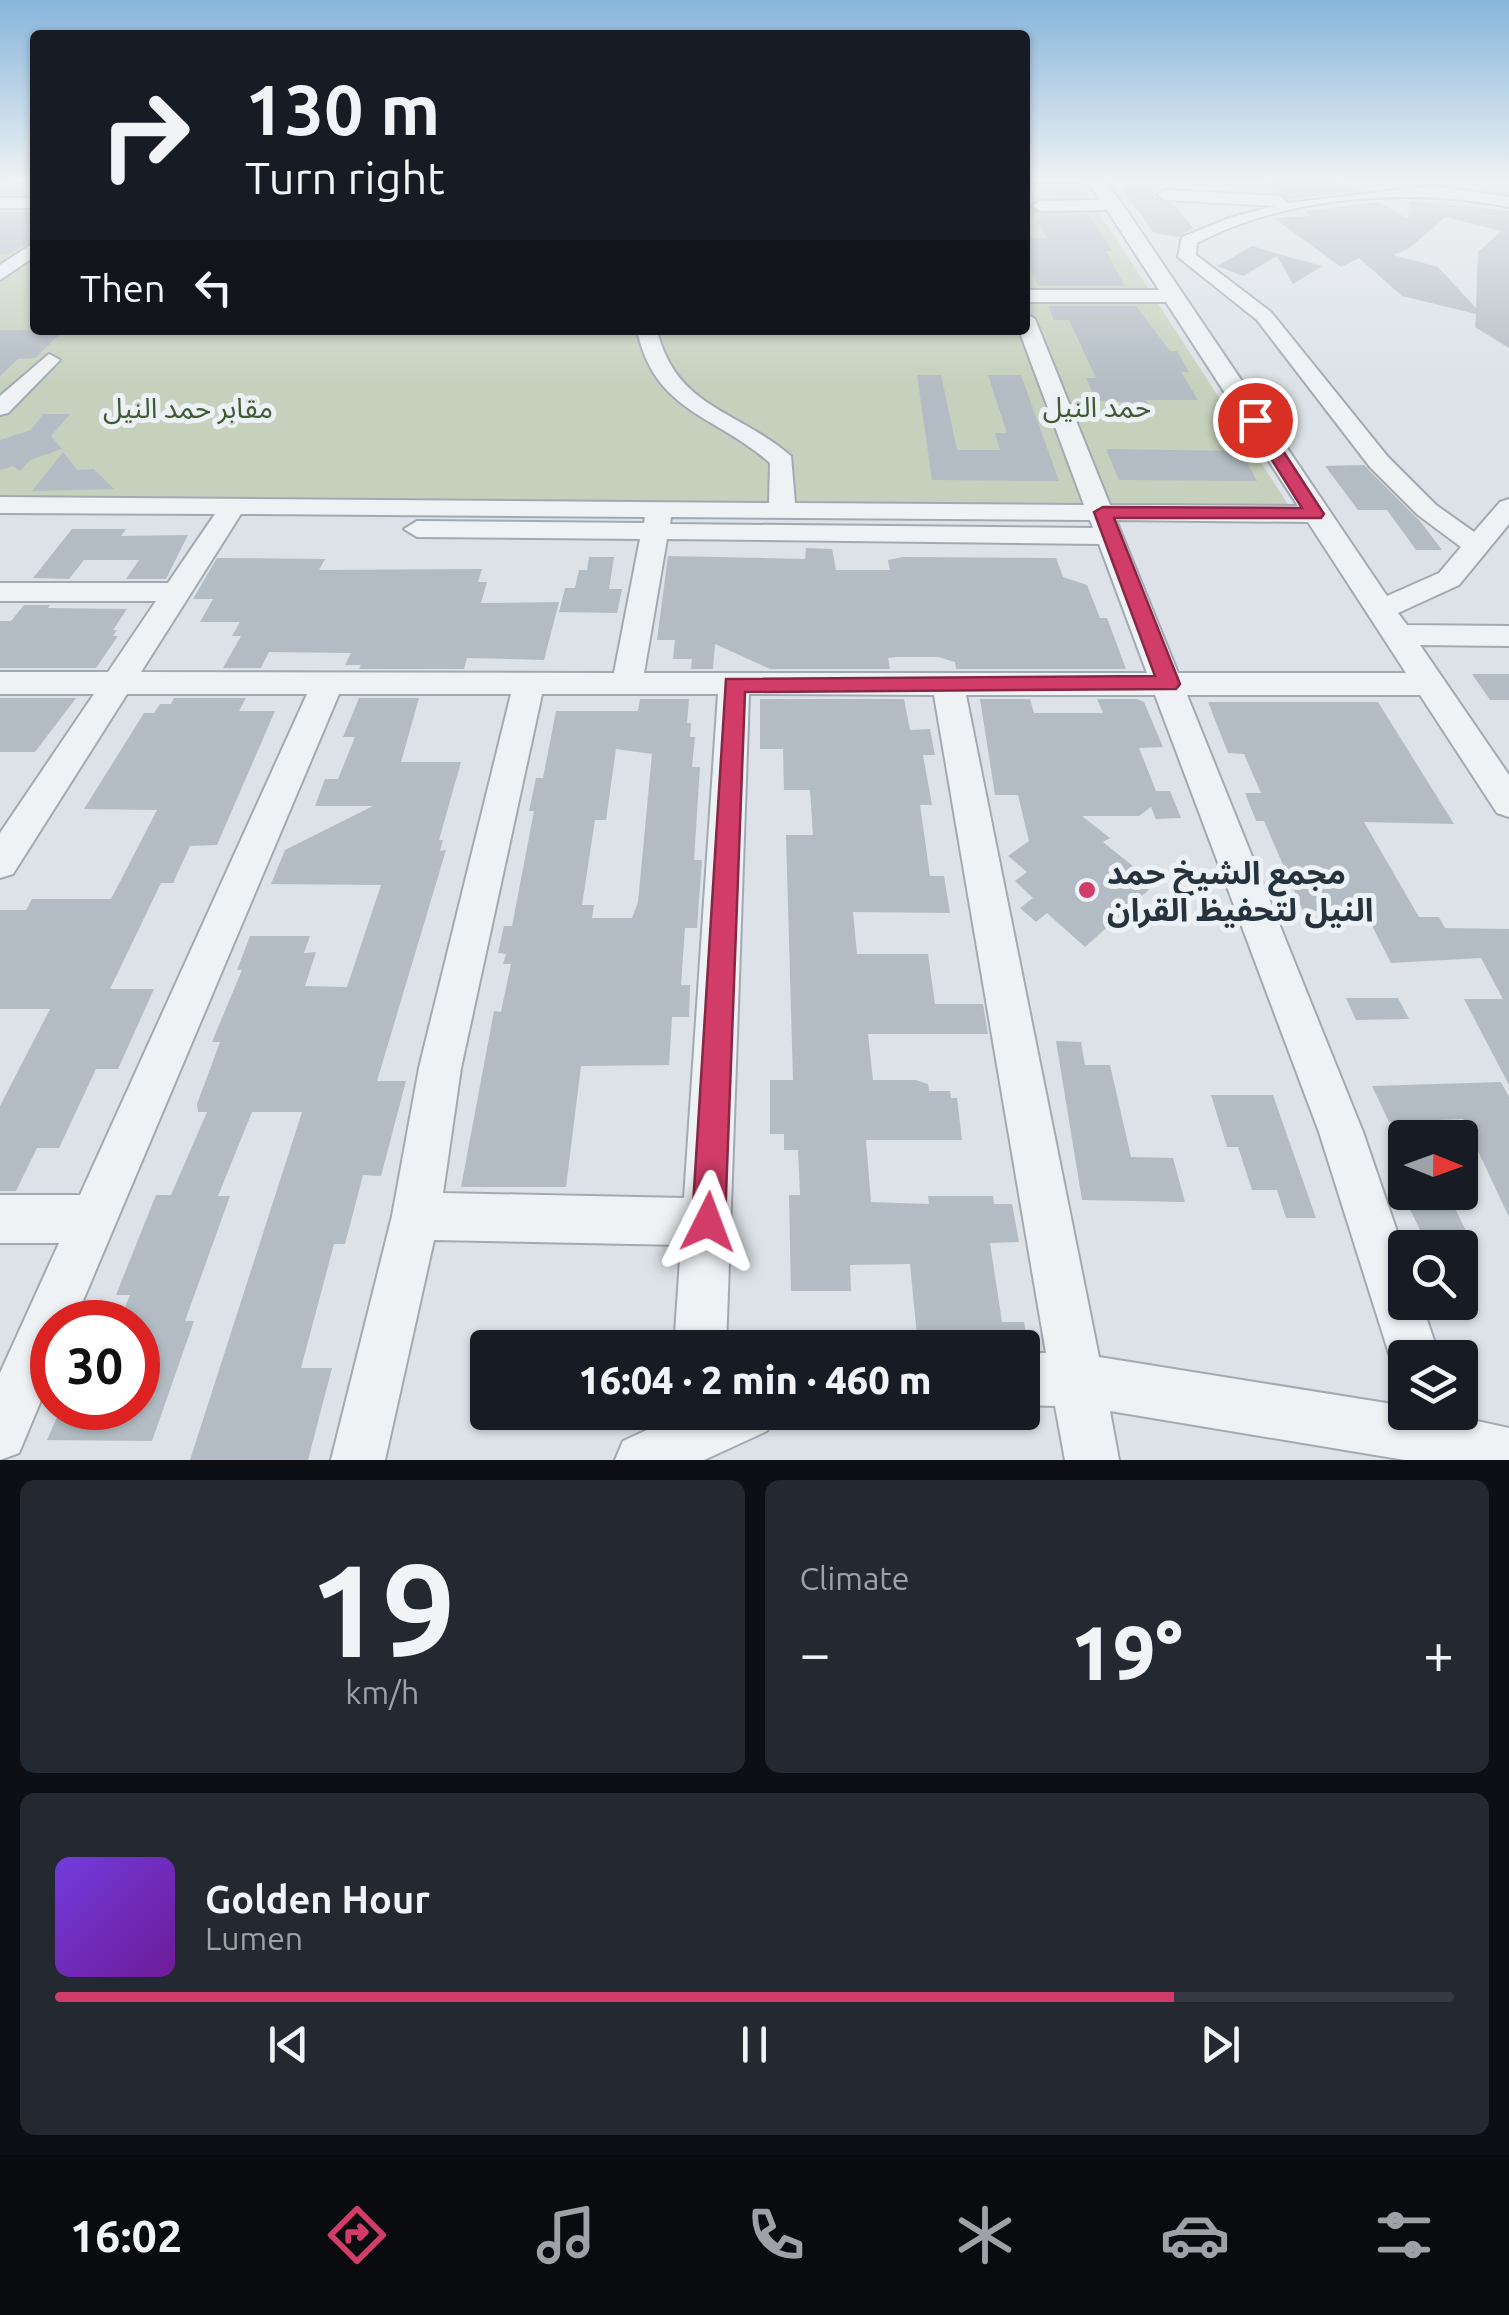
<!DOCTYPE html>
<meta charset="utf-8">
<style>
:root{--surface:#171b24;--page:#242831;--text:#f1f3f6;--muted:#9ea1a6;--line:#363941;--accent:#d13c68}
body{margin:0;font-family:Ubuntu,"Noto Sans Arabic",sans-serif;background:var(--page);color:var(--text);height:100vh;display:flex;flex-direction:column;font-size:38px;white-space:nowrap}
*{box-sizing:border-box;margin:0}
p{font-size:32px;color:var(--muted)}
.icon{flex:none;width:55px;height:55px;fill:none;stroke:currentColor;stroke-width:2;stroke-linecap:round;stroke-linejoin:round}
.map{position:relative;height:1460px;overflow:hidden}
.panel{display:flex;flex-direction:column;gap:20px;padding:20px;background:#0d0f14;flex:1}
.panel>*{flex:none}
.hud{position:absolute;left:30px;top:30px;width:1000px;height:305px;border-radius:10px;box-shadow:0 2px 8px #0004;background:#171b24;color:var(--text);overflow:hidden}
.needle{width:65px;rotate:91deg}
.controls{position:absolute;left:1388px;top:1120px;display:grid;gap:20px}
.controls a{display:grid;place-items:center;width:90px;height:90px;border-radius:10px;background:var(--surface);box-shadow:0 2px 8px #0004;font-size:50px}
.speed{position:absolute;left:30px;top:1300px;display:flex;gap:20px;font-size:50px;font-weight:700;text-align:center}
.speed>*{display:grid;place-content:center;width:130px;height:130px;border-radius:50%;background:var(--surface);box-shadow:0 2px 8px #0004;line-height:1}
.speed .limit{border:15px solid #d22;background:#fff;color:#111}
.pin{position:absolute;display:grid;place-items:center;width:85px;height:85px;color:#fff;margin:-42px;border:5px solid #fff;border-radius:50%;box-shadow:0 2px 10px #0007}
.me{position:absolute;width:110px;margin:-55px;rotate:3deg;stroke-linejoin:round;filter:drop-shadow(0 0 8px #0008)}
.turn{display:flex;align-items:center;gap:35px;height:210px;padding:0 50px;font-size:45px}
.turn .icon{width:130px;height:130px;stroke-width:2.5}
.turn b{display:block;font-size:70px;line-height:85px}
.then{display:flex;align-items:center;height:95px;padding:0 50px;background:#0003;gap:20px;font-size:38px}
.big{font-size:75px;font-weight:800;line-height:1.1}
.panel .card{flex:1;display:flex;flex-direction:column;justify-content:center;gap:15px;min-width:0;padding:0 35px;border-radius:15px;background:var(--page)}
.panel .dial{align-items:center;gap:0}
.dial b{font-size:130px;line-height:1}
.song{display:flex;align-items:center;gap:30px}
.cover{width:120px;height:120px;border-radius:15px;background:linear-gradient(135deg,hsl(260 70% 55%),hsl(280 70% 35%))}
.played{height:10px;border-radius:5px;background:linear-gradient(90deg,var(--accent) 80%,var(--line) 80%)}
.keys{display:flex;justify-content:space-around;direction:ltr}
.heat{display:flex;justify-content:space-between;align-items:center;font-size:55px;direction:ltr}
.panel .tiles{flex:1;display:grid;gap:20px;grid-template-columns:1fr 1fr}
.card:last-child{grid-column:span 2}
.trip{position:absolute;left:470px;top:1330px;width:570px;height:100px;border-radius:10px;background:var(--surface);box-shadow:0 2px 8px #0004;font-weight:800;line-height:100px;text-align:center}
.dock{display:flex;height:160px;justify-content:space-around;align-items:center;background:#090b0e;color:var(--muted)}
.dock .icon{width:70px;height:70px}
.dock .current{color:var(--accent)}
.dock b{font-size:45px;color:var(--text)}
.map>svg:first-child{display:block}
.green{fill:#c5d1bd}
.building{fill:#b3bcc4;fill-rule:evenodd}
.lines{fill:none;stroke-linecap:round;stroke-linejoin:round}
.minor-casing{stroke:#a2aab1;stroke-width:4}
.minor{fill:#eff2f5;fill-rule:evenodd}
.route{fill:#d13c68;stroke:#882744;stroke-width:2.5}
.poi-dot{fill:#d13c68;stroke:#ebf1f5;stroke-width:4}
.labels{text-anchor:middle;dominant-baseline:central;stroke-width:10;stroke-linejoin:round;paint-order:stroke}
.far-park-label{font-size:28px;fill:#405a33;stroke:#ebf1f5}
.poi-label{font-size:32px;font-weight:bold;fill:#26323e;stroke:#ebf1f5;text-anchor:start}
</style>
<div class="map">
<svg width="1509" height="1460" viewBox="0 0 1509 1460">
<rect width="100%" height="100%" fill="#dce2e7"/>
<!-- green -->
<path class="green" d="M16 180H35V330H1025V180H1078L1293 512 0 513V190Z"/>
<!-- building -->
<path class="building" d="M1328 180 1361 191 1289 199 1263 184Z
M1121 187H1152L1155 198 1174 204 1193 228 1178 237 1154 233Z
M1409 201 1509 211V348L1475 327 1476 314 1402 296 1359 258 1341 267 1274 218 1312 216 1304 211 1379 202 1408 219ZM1446 217 1501 231 1478 252 1476 308 1438 267 1393 255 1408 249Z
M0 212H35V238L9 254H0Z
M1089 214 1112 251H1106L1125 286H1039L1025 262V238H1047L1037 220 1046 215Z
M1252 246 1275 253 1322 266 1293 284 1277 256 1243 276 1217 266Z
M1048 306H1136L1170 351H1177L1189 372H1181L1198 400H1146L1149 405 1096 400 1086 378H1096L1069 320H1054Z
M0 330H64L35 358 18 359 0 376Z
M917 375H941L957 450H1000L995 433H1007L988 375H1021L1059 481 932 480Z
M43 414H70L51 436 62 449 30 460 20 471 13 466 0 470V440L31 430Z
M1106 449 1241 451 1257 481 1119 480Z
M63 452 77 470 94 469 114 489 32 491Z
M1364 465 1420 521 1442 550H1416L1387 510H1358L1325 466Z
M72 529H126L121 536 188 535 166 579H126L139 560H84L69 579 33 578Z
M806 548 832 549 836 570H890L888 560 903 557 1056 558 1063 577 1087 585 1100 618H1107L1126 669H956L955 662 938 657H896L888 658 890 669H770L715 644 713 669H691L692 659H673L675 640H657L668 556 805 559Z
M589 557H614L609 589H622L617 613 559 612 565 588H575L579 570H587Z
M217 558 325 559 319 570 482 569 478 582H487L481 603 559 602 544 660 467 658 464 669H359L361 665H345L351 653 269 652 261 668H223L241 636H232L240 622H200L213 599H193Z
M24 605H50L48 608 127 609 113 630H117L113 636H118L96 668H0V621H11Z
M1472 674H1509V700H1490Z
M0 698H76L35 752H0Z
M174 698H246L239 711H275L217 845 190 846 173 883H161L110 989H154L118 1069H96L59 1148H37L16 1191H0V1106L50 1009H0V910H26L32 899H111L157 810 84 809 144 713H154L160 704H171Z
M359 698H419L401 762H461L439 840H443L440 851 446 850 377 1081H406L381 1176 363 1175 345 1244H334L301 1368H332L308 1460H190L302 1112H252L218 1196H230L185 1321H194L152 1441 47 1440 61 1408H138V1322H119L130 1295H116L156 1195H171L207 1112H198L197 1104 220 1042H212L242 970H237L250 936H310L304 953 316 952 305 986 347 987 381 885 271 884 285 850 373 806H315L325 779H338L355 737H343Z
M640 699H689L687 723H691L690 737H695L692 767H700L694 860H702L697 928H685L681 985H690L689 1017H672L669 1065 581 1066 566 1187H461L494 1011 501 1012 511 964H503L506 954 498 953 504 926H512L534 811H529L536 778H543L556 711H638ZM616 749 652 754 638 902 632 918H592L594 905H582L595 820H606Z
M760 699H904L910 730 930 729 935 755H923L932 805H920L930 876H944L950 913 853 912 857 954H928L935 1004H983L988 1034H868L873 1080H916L928 1084 929 1091H950L951 1098H957L962 1140H866L871 1202 929 1204 928 1196H993L994 1204H1012L1019 1242 990 1243 1002 1322H1024L1028 1346H994L993 1336H917L910 1264 850 1265 851 1291H791L789 1195H800L798 1150H784V1134H770V1080H793L786 835H813L810 790H784L783 749H760Z
M980 699H1030L1034 713H1103L1097 699H1137L1144 702 1163 747 1139 748 1156 791H1170L1181 818 1156 819 1151 807 1139 816H1082L1110 838 1103 842 1155 884 1085 947 1047 913 1036 922 1020 908 1033 898 1015 881 1027 872 1008 856 1029 841 1018 795H995Z
M1208 702H1378L1454 824 1364 822 1419 917H1439L1445 928 1509 929V1085L1464 999H1503L1481 958 1391 963 1364 910 1303 911 1264 821H1256L1245 793H1261L1244 754 1228 753Z
M1346 998H1398L1409 1019 1356 1020Z
M1056 1041 1081 1042 1085 1065H1110L1131 1157 1173 1158 1185 1202 1082 1200Z
M1501 1082 1509 1097V1217L1463 1119 1389 1122 1372 1086Z
M1211 1095H1273L1316 1218H1286L1277 1190H1252L1238 1147H1227Z
M1448 1194 1466 1231 1421 1232 1403 1195Z"/>
<g class="lines">
<defs>
<path id="minor" d="M1087 180H1103L1121 202 1387 596 1439 573 1461 547 1418 515 1370 467 1257 320 1178 257 1182 237 1232 217 1276 206 1165 200 1157 195 1165 190 1281 196 1288 203 1432 186 1509 197V207C1410 187 1287 196 1197 243L1196 255 1271 312 1388 457 1436 505 1474 532 1500 502 1509 499V524L1459 585 1398 613 1407 625 1509 626V646L1420 645 1509 775V817L1497 813 1420 695H1187L1363 1132 1405 1255V1302H1421L1440 1358H1405V1380L1396 1376 1319 1132 1155 695H966L1099 1357 1405 1406V1412H1436L1509 1428V1460H1405L1110 1411 1119 1460H1065L1055 1406 1022 1405V1353H1046L934 695 749 694 726 1348H674L681 1245 434 1240 385 1460H331L392 1216 419 1068 511 694H339L74 1322H52V1374L19 1453 0 1460V1373L59 1243H0V1195H80L307 694H127L13 874 0 878V833L94 694H0V672H108L156 601H0V583H168L215 514 0 513V497L769 503 770 463C715 414 655 413 637 330H657C676 408 736 409 791 456L795 503 1084 505 1019 330H1025V313L1035 319 1110 505 1298 506 1166 302H1025V290H1159L1107 210 1040 211 1032 206 1040 201 1100 200ZM241 514 645 517 644 523 417 521 404 529 417 537 640 539 614 673 141 672ZM671 517 1090 520 1093 528 670 524ZM1116 520 1308 522 1406 673H1178ZM667 539 1099 544 1147 673H644ZM542 694H718L684 1198 443 1193 461 1068Z
M0 198H35V208H0Z
M35 242V256L0 280V265Z
M49 354 60 360 56 364 8 413 0 415V396Z
M686 1412H775L767 1431 704 1460H615L623 1441Z"/>
</defs>
<!-- minor casing -->
<use href="#minor" class="minor-casing"/>
<!-- minor -->
<use href="#minor" class="minor"/>
</g>
<!-- sky -->
<linearGradient id="sky" x2="0" y2="1"><stop stop-color="#87b5db"/><stop offset="0.47" stop-color="#eff2f4"/><stop offset="1" stop-color="#eff2f4" stop-opacity="0"/></linearGradient>
<rect width="1509" height="384" fill="url(#sky)"/>
<!-- route -->
<path class="route" d="M1249 417H1261L1324 514 1321 518H1114L1180 684 1176 689 745 692 725 1222 720 1234 708 1238 696 1234 692 1222 726 679 1155 676 1094 512 1103 507 1302 508 1247 420Z"/>
<!-- markers -->
<circle class="poi-dot" cx="1087" cy="890" r="10"/>
<g class="labels">
<!-- far-park labels -->
<g class="far-park-label">
<text x="1097" y="406">حمد النيل</text>
<text x="188" y="407">مقابر حمد النيل</text>
</g>
<!-- poi labels -->
<g class="poi-label">
<text x="1107" y="872">مجمع الشيخ حمد<tspan x="1107" dy="37">النيل لتحفيظ القران</tspan></text>
</g>
</g>
</svg>
<div class="controls">
<a><svg class="needle" viewBox="-14 -14 28 28"><path d="M0-13l5 13h-10z" fill="#e53935"/><path d="M0 13l5-13h-10z" fill="#9ea1a6"/></svg></a>
<a><svg class="icon" aria-label="search" viewBox="0 0 24 24"><circle cx="10" cy="10" r="6"/><path d="M15 15l6 6"/></svg></a>
<a><svg class="icon" aria-label="layers" viewBox="0 0 24 24"><path d="M12 4l9 5-9 5-9-5zM3 14l9 5 9-5"/></svg></a>
</div>
<div class="speed"><div class="limit">30</div></div>
<div class="pin" style="left:1255px;top:420px;background:#d93025"><svg class="icon" aria-label="arrive" viewBox="0 0 24 24"><path d="M6 21V4h12l-3 4 3 4H6"/></svg></div>
<svg class="me" style="left:708px;top:1222px" viewBox="-20 -20 40 40"><path d="M0-17L14 15 0 8-14 15z" fill="#d13c68" stroke="#fff" stroke-width="4"/></svg>
<div class="trip">16:04 · 2 min · 460 m</div>
<div class="hud">
<div class="turn"><svg class="icon" aria-label="right" viewBox="0 0 24 24"><path d="M7 20v-9h11M14 6l5 5-5 5"/></svg><div><b>130 m</b>Turn right</div></div>
<div class="then">Then<svg class="icon" aria-label="left" viewBox="0 0 24 24"><path d="M17 20v-9H6M10 6l-5 5 5 5"/></svg></div>
</div>
</div>
<section class="panel">
<div class="tiles">
<div class="card dial"><b>19</b><p>km/h</p></div>
<div class="card"><p>Climate</p>
<div class="heat"><a>−</a><b class="big">19°</b><a>+</a></div>
</div>
<div class="card">
<div class="song"><i class="cover"></i><div><b>Golden Hour</b><p>Lumen</p></div></div>
<div class="played"></div>
<div class="keys"><svg class="icon" aria-label="previous" viewBox="0 0 24 24"><path d="M18 5L8 12l10 7zM5 5v14"/></svg><svg class="icon" aria-label="pause" viewBox="0 0 24 24"><path d="M8 5v14M16 5v14"/></svg><svg class="icon" aria-label="next" viewBox="0 0 24 24"><path d="M6 5l10 7-10 7zM19 5v14"/></svg></div>
</div>
</div>
</section>
<nav class="dock">
<b>16:02</b>
<svg class="icon current" aria-label="directions" viewBox="0 0 24 24"><path d="M12 3l9 9-9 9-9-9zM9 14v-3h6M13 9l2 2-2 2"/></svg>
<svg class="icon" aria-label="music" viewBox="0 0 24 24"><path d="M9 18V5l10-2v13"/><circle cx="6" cy="18" r="3"/><circle cx="16" cy="16" r="3"/></svg>
<svg class="icon" aria-label="phone" viewBox="0 0 24 24"><path d="M5 4h4l2 5-3 2q2 4 5 5l2-3 5 2v4C11 20 4 13 5 4z"/></svg>
<svg class="icon" aria-label="climate" viewBox="0 0 24 24"><path d="M12 3v18M4 7l16 10M4 17L20 7"/></svg>
<svg class="icon" aria-label="car" viewBox="0 0 24 24"><path d="M5 17H2v-5l4-1 3-4h7l3 4 3 1v5h-3M9 17h6M6 11h13"/><circle cx="7" cy="17" r="2"/><circle cx="17" cy="17" r="2"/></svg>
<svg class="icon" aria-label="filters" viewBox="0 0 24 24"><path d="M4 7h16M4 17h16"/><circle cx="9" cy="7" r="2"/><circle cx="15" cy="17" r="2"/></svg>
</nav>
